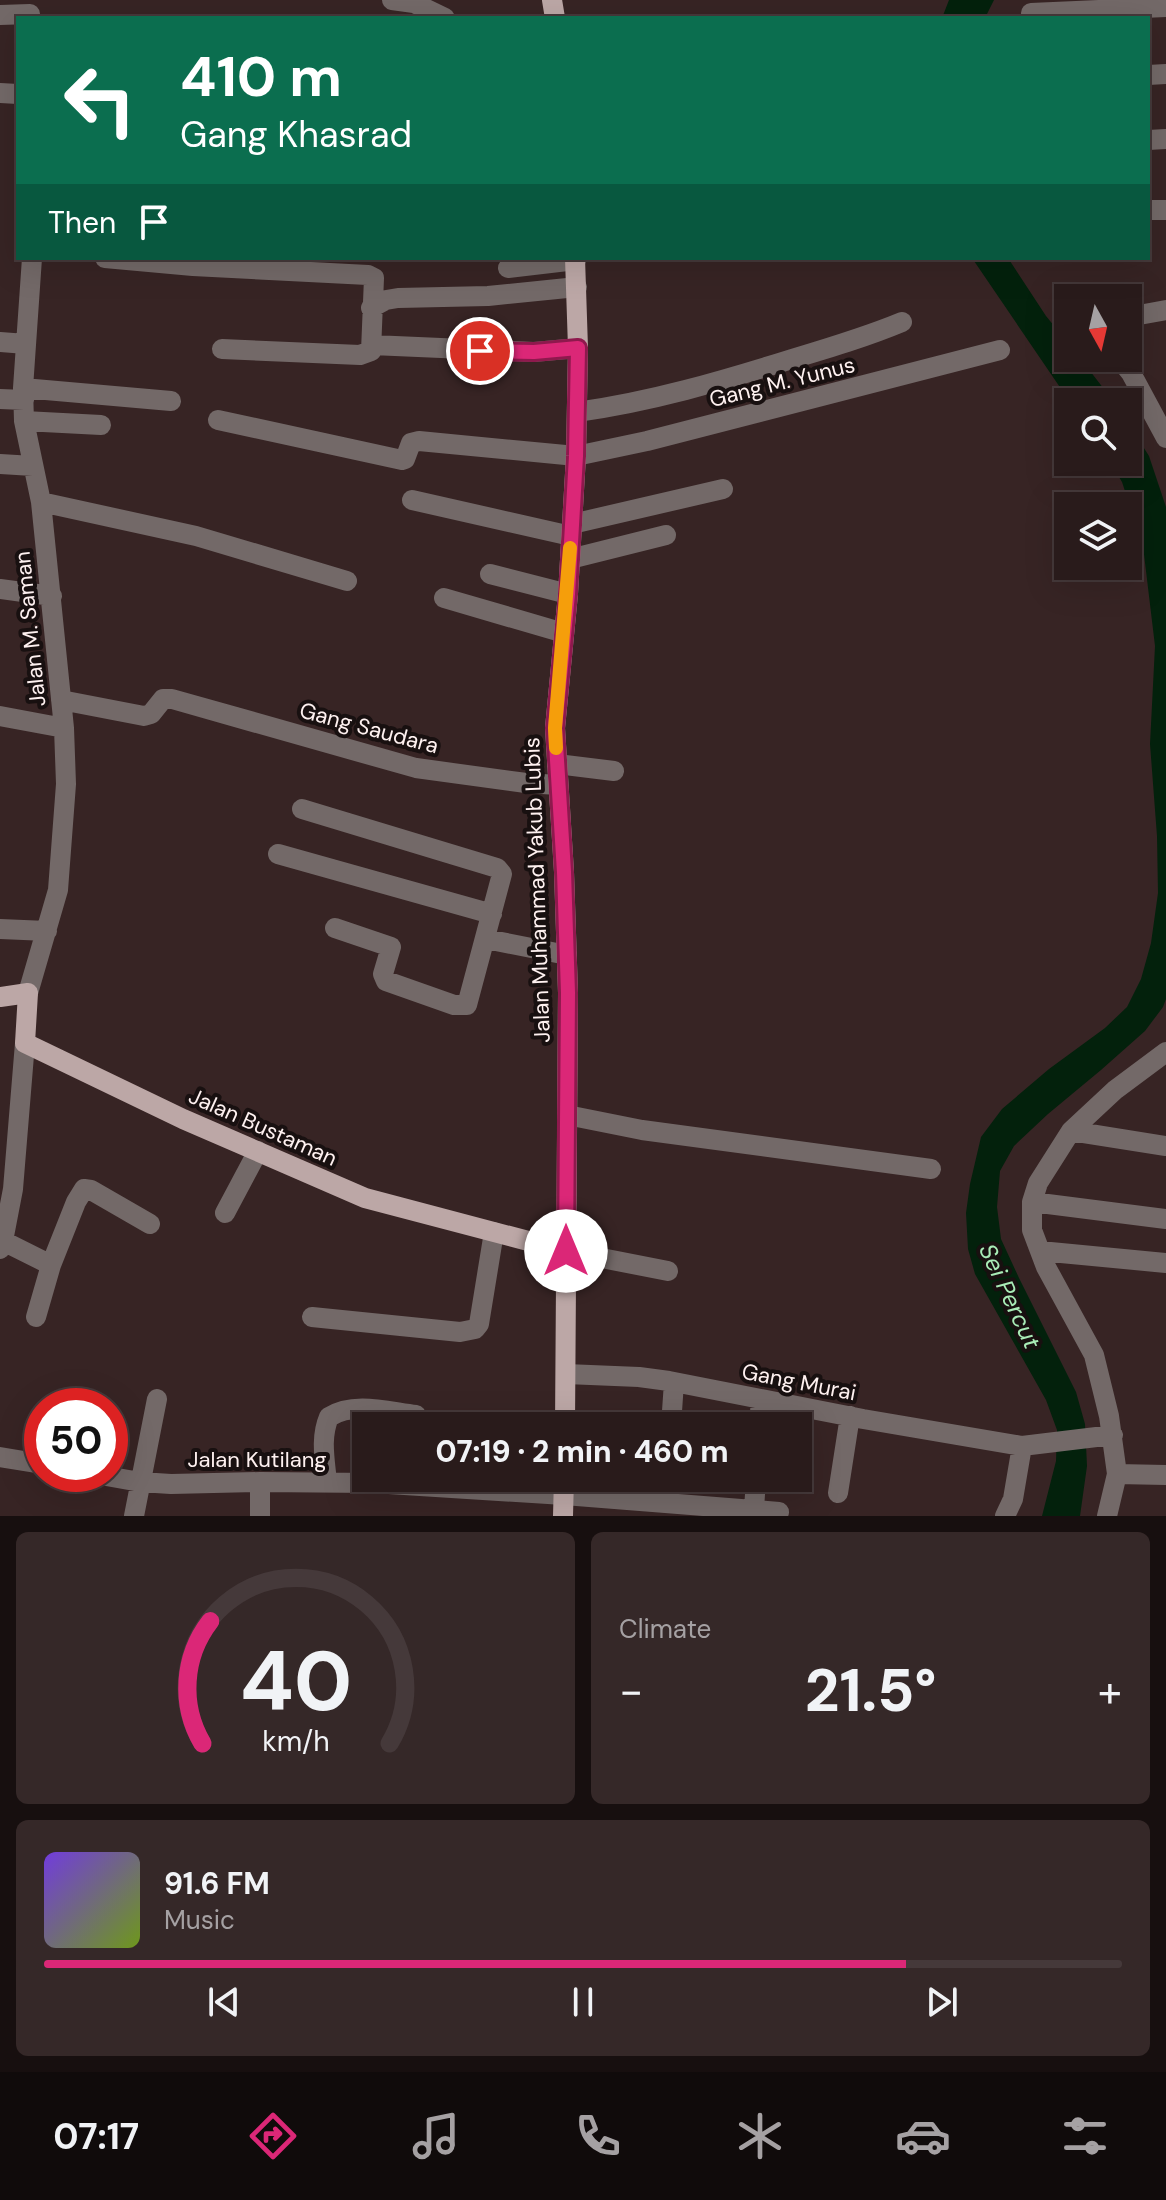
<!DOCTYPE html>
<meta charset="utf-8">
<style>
:root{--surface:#291b1b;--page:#352828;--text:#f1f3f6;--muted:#a5a1a3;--line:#45393a;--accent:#db2777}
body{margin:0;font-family:"DM Sans",sans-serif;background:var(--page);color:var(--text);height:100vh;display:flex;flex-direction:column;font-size:30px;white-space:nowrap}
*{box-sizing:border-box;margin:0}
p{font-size:26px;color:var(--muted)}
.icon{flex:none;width:44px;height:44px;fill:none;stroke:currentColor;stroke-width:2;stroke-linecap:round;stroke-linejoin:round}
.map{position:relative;height:1516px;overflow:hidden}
.sheet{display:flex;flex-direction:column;gap:16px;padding:16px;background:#170f0f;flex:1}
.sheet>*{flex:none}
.banner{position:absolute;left:16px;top:16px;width:1134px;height:244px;border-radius:0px;box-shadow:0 8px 32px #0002,0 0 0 2px var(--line);background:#0b6e4f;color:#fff;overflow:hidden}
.needle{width:52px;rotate:172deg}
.fabs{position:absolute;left:1054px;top:284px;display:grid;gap:16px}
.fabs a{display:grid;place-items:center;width:88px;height:88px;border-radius:0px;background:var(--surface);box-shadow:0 8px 32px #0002,0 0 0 2px var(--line);font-size:40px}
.speed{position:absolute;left:24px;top:1388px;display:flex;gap:16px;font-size:40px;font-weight:700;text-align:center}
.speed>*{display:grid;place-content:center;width:104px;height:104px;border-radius:50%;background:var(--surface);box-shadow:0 8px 32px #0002,0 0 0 2px var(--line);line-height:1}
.speed .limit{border:12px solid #d22;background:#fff;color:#111}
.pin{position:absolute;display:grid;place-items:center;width:68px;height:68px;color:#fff;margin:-34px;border:4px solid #fff;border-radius:50%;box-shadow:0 2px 8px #0007}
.me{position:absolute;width:88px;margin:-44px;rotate:0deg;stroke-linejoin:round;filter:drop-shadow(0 0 6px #0008)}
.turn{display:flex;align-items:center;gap:28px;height:168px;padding:0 32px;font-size:36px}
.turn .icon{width:104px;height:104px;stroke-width:2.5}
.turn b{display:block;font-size:56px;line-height:68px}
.then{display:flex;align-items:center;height:76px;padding:0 32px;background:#0003;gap:16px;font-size:30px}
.big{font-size:60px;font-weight:800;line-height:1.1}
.sheet .card{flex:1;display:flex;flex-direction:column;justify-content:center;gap:12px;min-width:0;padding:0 28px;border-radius:12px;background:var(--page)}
.sheet .dial{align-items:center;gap:0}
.dial svg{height:208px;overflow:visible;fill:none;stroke:var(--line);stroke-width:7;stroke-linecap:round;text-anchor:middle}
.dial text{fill:var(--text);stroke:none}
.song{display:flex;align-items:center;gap:24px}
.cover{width:96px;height:96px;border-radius:12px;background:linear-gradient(135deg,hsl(260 70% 55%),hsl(80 70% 35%))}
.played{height:8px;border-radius:4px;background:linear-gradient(90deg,var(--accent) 80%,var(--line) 80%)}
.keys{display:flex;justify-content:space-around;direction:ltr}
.heat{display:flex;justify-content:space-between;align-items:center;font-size:44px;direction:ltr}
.sheet .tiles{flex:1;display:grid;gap:16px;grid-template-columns:1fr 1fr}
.card:last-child{grid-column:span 2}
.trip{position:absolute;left:352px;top:1412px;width:460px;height:80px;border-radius:0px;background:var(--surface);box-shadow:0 8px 32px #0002,0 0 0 2px var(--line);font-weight:800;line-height:80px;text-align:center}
.menu{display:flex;height:128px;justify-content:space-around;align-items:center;background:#100b0b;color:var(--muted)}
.menu .icon{width:56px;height:56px}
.menu .on{color:var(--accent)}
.menu b{font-size:36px;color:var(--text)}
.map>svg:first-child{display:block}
.water{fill:#03210c}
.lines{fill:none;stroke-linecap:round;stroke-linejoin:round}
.minor{stroke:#736968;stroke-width:20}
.major{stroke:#bca7a6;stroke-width:20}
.route-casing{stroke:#8e194d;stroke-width:20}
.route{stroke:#db2777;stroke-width:14}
.slow{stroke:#f59e0b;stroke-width:14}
.labels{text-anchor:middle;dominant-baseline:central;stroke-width:8;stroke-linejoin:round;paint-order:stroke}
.street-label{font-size:22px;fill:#fef1f0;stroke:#181010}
.water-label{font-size:24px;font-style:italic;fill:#a9ecb7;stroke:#181010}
</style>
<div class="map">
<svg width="1166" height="1516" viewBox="0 0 1166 1516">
<rect width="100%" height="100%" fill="#372424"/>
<!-- water -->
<path class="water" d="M949 0H994L985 18H942Z
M972 258H1008L1046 316 1068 343V358H1080L1114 402H1070Z
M1128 423 1149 456 1166 507V999L1163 1007 1145 1031 1101 1070 1048 1114 1014 1146 1000 1171 997 1207 1001 1239 1019 1278 1076 1392 1085 1424 1087 1466 1080 1516H1042L1056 1461 1057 1430 1046 1400 975 1274 968 1249 966 1213 970 1184 981 1137 1002 1109 1049 1069 1105 1028 1127 1007 1141 979 1151 943 1158 893 1157 836 1150 744 1155 646 1143 546 1122 482 1110 462H1128Z"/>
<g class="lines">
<!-- minor -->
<path class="minor" d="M392 0 414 3 445 18
M1031 13 1166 7
M0 15 30 14
M1148 75 1166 74
M0 93 18 94
M1148 140 1166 139
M1148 210H1166
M105 258 193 266 368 275 374 278 371 351 360 355 222 349
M508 268 576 260
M371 308 386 300 398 298 488 296 577 287
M1128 317 1166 310
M0 342 26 344
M372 345 534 352 578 348
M1119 358 1131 373 1166 438
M23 388 171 401
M0 399 24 400
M577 412C650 402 722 381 792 359 829 348 866 337 902 322
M218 420 402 460 405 459 411 443 419 441 576 456 647 441 1000 350
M24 421 101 425
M0 464 33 466
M412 500 571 536
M41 502 196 536 347 581
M572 524 723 489
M570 559 666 535
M490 574 568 594
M0 589 52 596
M444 598 564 633
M61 700 144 716 151 714 163 699H172L416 768 526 783 558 785
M0 716 64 728
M557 764 614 771
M302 809 497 868 502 874 467 1005H454L386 981 383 974 391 947 335 928
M278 854 492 914
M0 929 47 931
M486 939 567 955
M28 993 58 890 66 784 64 728 41 502 24 421 23 388 32 258
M567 1115 642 1130 931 1169
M1071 1131 1166 1146
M1032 1202 1166 1219
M225 1213 258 1151
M3 1241 51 1265
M0 1249 3 1241 13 1189 25 1043
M566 1251 668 1271
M1040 1251 1166 1263
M36 1317 51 1265 76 1202 84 1189 91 1190 150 1224
M312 1317 460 1332 475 1329 479 1324 494 1232
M566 1374 639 1377 669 1381 863 1419 1022 1446 1113 1435
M671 1426 674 1382
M759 1426 761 1399
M0 1457 42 1464
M95 1474 140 1482 171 1484 260 1482 373 1483 564 1495 779 1512
M1117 1474 1166 1475
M260 1482V1516
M327 1482C325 1460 320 1438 329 1417 354 1401 389 1412 416 1415
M838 1493 850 1416
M754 1510 756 1478
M134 1516 157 1399
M1005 1516 1013 1499 1022 1446
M1107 1516 1117 1474 1109 1416 1094 1355 1046 1267 1032 1230V1202L1038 1183 1071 1131 1115 1090 1166 1052"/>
<!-- major -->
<path class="major" d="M552 0 555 18
M0 997 28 993 25 1043 183 1119 365 1198 566 1251
M565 1426 568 993 564 872 555 728 568 594 576 456 578 348 575 258
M563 1516 564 1478"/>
</g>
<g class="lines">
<defs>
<path id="route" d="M480 351 534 352 578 348 576 456 568 594 555 728 564 872 568 993 566 1251"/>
</defs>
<!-- route casing -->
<use href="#route" class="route-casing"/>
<!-- route -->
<use href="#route" class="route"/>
<!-- slow -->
<path class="slow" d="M556 748 555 728 570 548"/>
</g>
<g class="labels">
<!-- street labels -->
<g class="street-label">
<text transform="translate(782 382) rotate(-14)">Gang M. Yunus</text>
<text transform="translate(30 629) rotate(-96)">Jalan M. Saman</text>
<text transform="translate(369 728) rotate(15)">Gang Saudara</text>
<text transform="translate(537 890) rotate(-92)">Jalan Muhammad Yakub Lubis</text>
<text transform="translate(263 1127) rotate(24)">Jalan Bustaman</text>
<text transform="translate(799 1382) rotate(11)">Gang Murai</text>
<text x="257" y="1459">Jalan Kutilang</text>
</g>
<!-- water labels -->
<g class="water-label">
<text transform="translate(1010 1296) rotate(65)">Sei Percut</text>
</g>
</g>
</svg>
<div class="fabs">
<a><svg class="needle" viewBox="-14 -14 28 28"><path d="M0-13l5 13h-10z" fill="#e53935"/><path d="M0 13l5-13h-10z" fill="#a5a1a3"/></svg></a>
<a><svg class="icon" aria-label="search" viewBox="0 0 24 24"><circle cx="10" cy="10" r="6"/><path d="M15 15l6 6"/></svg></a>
<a><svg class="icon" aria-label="layers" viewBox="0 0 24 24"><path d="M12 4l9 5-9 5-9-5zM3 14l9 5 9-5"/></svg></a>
</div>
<div class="speed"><div class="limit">50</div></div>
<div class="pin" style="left:480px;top:351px;background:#d93025"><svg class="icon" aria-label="arrive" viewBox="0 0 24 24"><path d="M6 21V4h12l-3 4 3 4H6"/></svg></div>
<svg class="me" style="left:566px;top:1251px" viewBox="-20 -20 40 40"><circle r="19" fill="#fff"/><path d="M0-13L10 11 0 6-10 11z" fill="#db2777"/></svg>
<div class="trip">07:19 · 2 min · 460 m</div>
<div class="banner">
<div class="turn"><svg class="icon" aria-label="left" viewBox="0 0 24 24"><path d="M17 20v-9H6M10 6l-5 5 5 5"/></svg><div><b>410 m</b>Gang Khasrad</div></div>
<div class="then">Then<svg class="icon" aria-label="arrive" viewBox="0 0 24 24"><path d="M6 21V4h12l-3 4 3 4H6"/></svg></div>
</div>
</div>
<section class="sheet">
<div class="tiles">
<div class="card dial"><svg viewBox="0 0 100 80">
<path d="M14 69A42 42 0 1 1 86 69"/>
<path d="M14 69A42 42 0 0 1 17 22" stroke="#db2777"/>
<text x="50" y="56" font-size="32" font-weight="700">40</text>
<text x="50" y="72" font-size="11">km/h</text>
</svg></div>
<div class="card"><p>Climate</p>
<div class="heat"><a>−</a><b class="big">21.5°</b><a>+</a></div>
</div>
<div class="card">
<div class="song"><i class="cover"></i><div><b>91.6 FM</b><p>Music</p></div></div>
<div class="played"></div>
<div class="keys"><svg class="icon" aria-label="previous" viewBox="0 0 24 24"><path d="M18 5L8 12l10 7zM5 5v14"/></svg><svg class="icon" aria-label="pause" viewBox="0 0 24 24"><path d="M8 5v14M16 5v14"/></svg><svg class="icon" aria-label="next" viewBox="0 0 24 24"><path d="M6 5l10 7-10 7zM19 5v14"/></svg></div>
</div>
</div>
</section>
<nav class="menu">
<b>07:17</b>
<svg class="icon on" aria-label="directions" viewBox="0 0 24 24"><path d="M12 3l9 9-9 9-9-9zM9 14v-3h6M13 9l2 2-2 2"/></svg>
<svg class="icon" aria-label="music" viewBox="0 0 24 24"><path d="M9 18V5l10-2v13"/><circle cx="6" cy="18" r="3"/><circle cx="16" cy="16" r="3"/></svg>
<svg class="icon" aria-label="phone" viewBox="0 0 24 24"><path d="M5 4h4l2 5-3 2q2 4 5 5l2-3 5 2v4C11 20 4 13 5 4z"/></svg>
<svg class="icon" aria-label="climate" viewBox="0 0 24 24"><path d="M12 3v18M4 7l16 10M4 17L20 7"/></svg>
<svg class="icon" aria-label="car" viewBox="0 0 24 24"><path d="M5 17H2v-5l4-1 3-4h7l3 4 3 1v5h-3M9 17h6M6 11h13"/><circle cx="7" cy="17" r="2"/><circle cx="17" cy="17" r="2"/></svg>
<svg class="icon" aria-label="filters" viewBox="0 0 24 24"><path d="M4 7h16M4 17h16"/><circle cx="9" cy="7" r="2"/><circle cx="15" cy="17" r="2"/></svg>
</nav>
